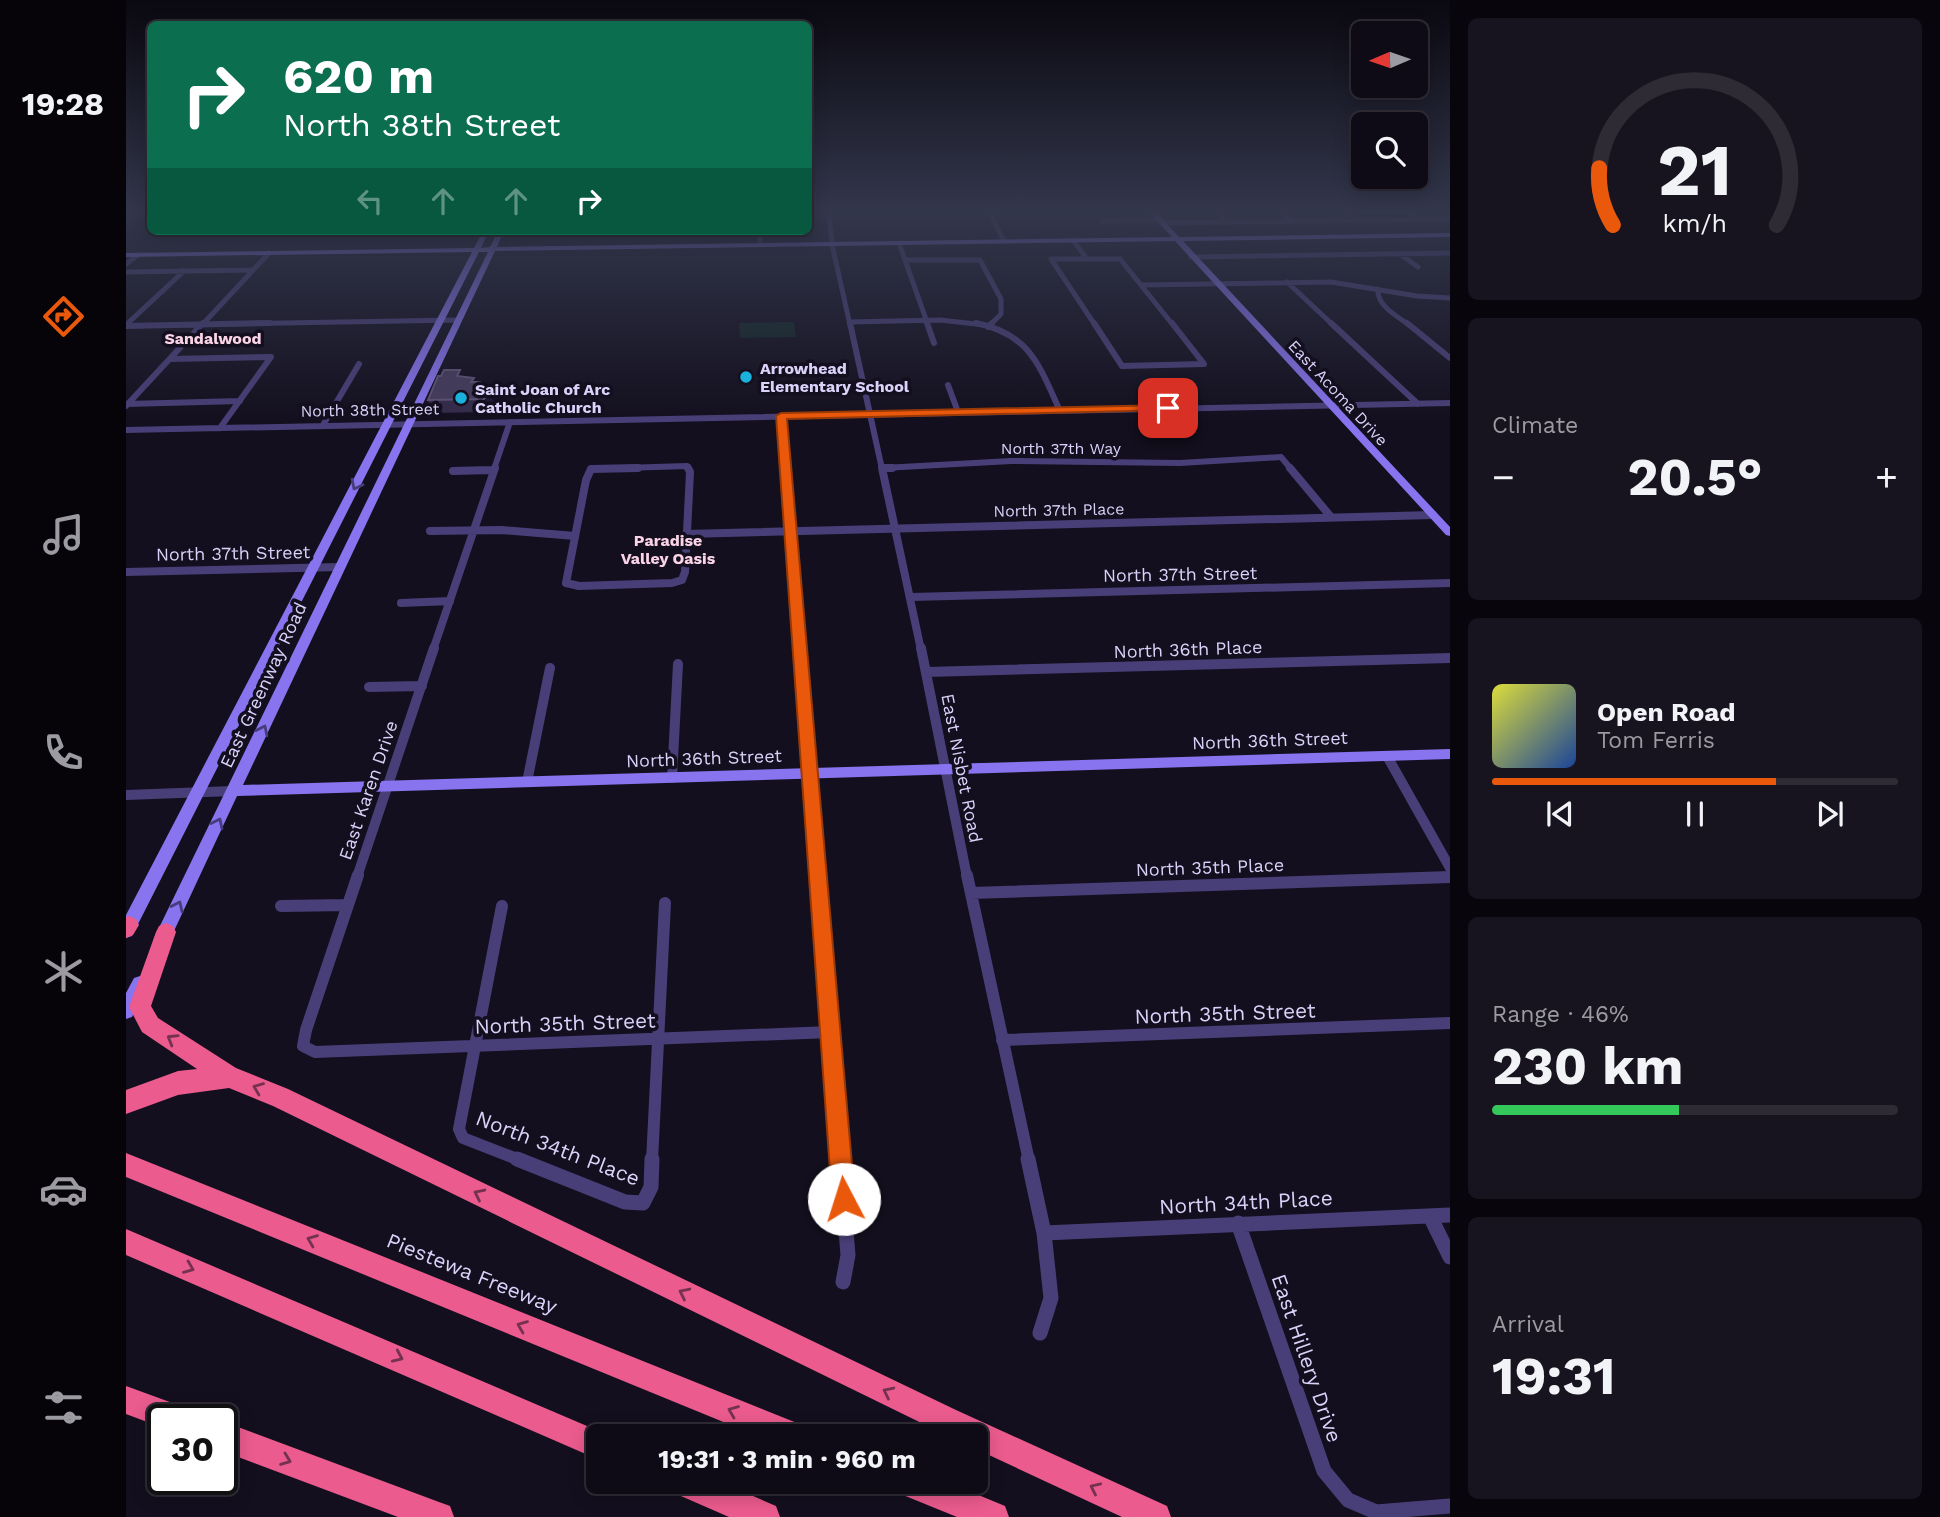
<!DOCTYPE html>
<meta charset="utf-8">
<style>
:root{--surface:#0e0b16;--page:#17141f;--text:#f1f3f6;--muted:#9b9ba1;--line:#2e2b35;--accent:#ea580c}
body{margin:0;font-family:"Work Sans",sans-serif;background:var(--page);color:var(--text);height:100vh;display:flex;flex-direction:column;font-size:26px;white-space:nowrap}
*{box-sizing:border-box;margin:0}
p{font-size:23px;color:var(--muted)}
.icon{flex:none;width:38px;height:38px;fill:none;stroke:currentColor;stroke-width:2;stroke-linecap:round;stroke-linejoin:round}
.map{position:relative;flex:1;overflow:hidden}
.drawer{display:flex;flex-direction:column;gap:18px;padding:18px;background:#08060c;width:490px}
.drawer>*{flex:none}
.top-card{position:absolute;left:21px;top:21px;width:665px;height:214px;border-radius:10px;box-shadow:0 4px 18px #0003,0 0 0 2px var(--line);background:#0b6e4f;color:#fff;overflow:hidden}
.needle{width:46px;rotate:268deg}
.tools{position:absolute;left:1225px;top:21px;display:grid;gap:14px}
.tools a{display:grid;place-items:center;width:77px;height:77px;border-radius:10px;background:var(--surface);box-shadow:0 4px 18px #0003,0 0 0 2px var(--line);font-size:35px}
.speed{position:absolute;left:21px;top:1404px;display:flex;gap:14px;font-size:35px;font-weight:700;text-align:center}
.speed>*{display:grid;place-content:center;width:91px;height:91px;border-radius:50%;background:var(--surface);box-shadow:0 4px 18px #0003,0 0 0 2px var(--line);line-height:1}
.speed .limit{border:4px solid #111;border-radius:10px;background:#fff;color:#111}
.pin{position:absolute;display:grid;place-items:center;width:60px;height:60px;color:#fff;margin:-30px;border-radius:14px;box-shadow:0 4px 10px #0006}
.me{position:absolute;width:77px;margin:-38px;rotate:355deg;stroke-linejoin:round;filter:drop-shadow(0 0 5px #0008)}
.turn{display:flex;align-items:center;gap:24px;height:147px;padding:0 21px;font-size:32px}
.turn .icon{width:91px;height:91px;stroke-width:2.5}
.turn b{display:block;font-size:49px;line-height:60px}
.lanes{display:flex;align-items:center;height:66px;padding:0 21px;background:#0003;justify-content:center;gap:35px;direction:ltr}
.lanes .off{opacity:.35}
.big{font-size:52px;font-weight:700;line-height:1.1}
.drawer .card{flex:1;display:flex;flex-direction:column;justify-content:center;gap:10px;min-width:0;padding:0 24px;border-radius:10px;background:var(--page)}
.drawer .dial{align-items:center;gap:0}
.dial svg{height:182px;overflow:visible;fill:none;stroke:var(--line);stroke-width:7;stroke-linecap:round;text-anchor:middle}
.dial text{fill:var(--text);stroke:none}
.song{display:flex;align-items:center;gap:21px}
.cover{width:84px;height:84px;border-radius:10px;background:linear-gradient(135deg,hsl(60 70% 55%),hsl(220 70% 35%))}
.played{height:7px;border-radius:4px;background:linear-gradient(90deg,var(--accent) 70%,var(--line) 70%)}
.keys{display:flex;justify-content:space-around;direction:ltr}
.heat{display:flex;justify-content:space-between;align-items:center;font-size:38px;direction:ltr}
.charge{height:10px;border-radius:5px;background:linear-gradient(90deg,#34c759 46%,var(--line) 0)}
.trip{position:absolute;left:460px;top:1424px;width:402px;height:70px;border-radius:10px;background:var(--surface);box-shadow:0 4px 18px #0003,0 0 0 2px var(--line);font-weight:700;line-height:70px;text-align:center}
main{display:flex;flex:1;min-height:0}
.dock{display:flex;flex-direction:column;width:126px;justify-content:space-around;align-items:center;background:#060409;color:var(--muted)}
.dock .icon{width:49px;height:49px}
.dock .current{color:var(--accent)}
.dock b{font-size:32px;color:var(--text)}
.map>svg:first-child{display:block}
.green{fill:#132627}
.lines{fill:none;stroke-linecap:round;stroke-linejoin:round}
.street-far5{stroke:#493f78;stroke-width:5}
.street-far4{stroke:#493f78;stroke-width:6}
.street-far3{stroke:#493f78;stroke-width:8}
.street-far2{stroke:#493f78;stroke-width:10}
.street-far1{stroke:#493f78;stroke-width:12}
.street{stroke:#493f78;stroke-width:15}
.secondary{fill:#8774ee;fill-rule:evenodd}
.highway{fill:#eb5b8e;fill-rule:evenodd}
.wall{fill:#352a4a}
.shaded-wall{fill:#201731}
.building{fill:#463c5d;stroke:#5e5376;stroke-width:2}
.oneway{stroke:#473c7c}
.oneway2{stroke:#743150}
.route{fill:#ea580c;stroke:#983908;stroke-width:2}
.poi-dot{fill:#1bb1dd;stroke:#130f1e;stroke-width:2.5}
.labels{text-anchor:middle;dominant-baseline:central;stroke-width:7;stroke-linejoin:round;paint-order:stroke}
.far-neighbourhood-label{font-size:16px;font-weight:bold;fill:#fad3e7;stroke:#130f1e}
.far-poi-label{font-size:16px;font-weight:bold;fill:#dbd2fa;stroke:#130f1e;text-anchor:start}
.far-street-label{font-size:16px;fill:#dbd2fa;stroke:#130f1e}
.street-label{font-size:18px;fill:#dbd2fa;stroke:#130f1e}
.near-street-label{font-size:21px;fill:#dbd2fa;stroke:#130f1e}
</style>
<main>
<nav class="dock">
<b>19:28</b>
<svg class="icon current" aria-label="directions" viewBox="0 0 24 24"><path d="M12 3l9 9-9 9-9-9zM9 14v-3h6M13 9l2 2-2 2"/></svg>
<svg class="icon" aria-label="music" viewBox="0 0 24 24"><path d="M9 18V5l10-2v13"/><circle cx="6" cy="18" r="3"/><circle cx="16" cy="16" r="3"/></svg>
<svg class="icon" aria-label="phone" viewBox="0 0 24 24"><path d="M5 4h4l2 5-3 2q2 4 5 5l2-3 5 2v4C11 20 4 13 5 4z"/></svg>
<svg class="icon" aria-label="climate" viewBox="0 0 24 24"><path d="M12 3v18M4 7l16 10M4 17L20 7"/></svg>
<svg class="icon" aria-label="car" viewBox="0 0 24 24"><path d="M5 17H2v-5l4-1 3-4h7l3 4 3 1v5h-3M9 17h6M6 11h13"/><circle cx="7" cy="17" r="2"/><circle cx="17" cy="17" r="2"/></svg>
<svg class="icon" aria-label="filters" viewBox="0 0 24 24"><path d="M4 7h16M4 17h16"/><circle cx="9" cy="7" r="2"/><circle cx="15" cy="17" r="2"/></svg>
</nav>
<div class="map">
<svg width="1324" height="1517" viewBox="0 0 1324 1517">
<rect width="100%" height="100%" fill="#130f1e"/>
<!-- green -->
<path class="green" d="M668 322 670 337 614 338 613 323Z"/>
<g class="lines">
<!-- street-far5 -->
<path class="street-far5" d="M702 209 707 249 724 325
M862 209 878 241
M1088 209 1101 222
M1152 209 1166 221
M1215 209 1230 220
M1279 209 1293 219
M976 221 1032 220
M1034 223 1324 219
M634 231V245
M947 240 960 258
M773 243 802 325
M1274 254 1292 267
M1065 257 1324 253
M779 260H854L875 299V314L864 325
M0 264 12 255
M0 272 127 270
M1161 282 1207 325
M1016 285 1205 282 1291 296 1324 298
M1252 289C1250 305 1271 316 1283 325
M723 322 814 320 859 325
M0 325 58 271
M47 325 331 320
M76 325 143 253
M969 325 925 259H994L1047 325"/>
<!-- street-far4 -->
<path class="street-far4" d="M724 323 756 469
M801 323 808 343
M850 323C904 334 913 365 934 411
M968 323 996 366 1078 364 1046 323
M1205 323 1292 404
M1281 323 1324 358
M0 326 144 323
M862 327 866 323
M44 359 145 357 94 428
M822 385 832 412
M1 404 114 401
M0 406 77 323
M655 416 659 469
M197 425 233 364
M0 430 1324 403
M757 468 885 461 1054 463 1155 457 1165 469
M368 469 384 422
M465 469 561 466 563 469"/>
<!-- street-far3 -->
<path class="street-far3" d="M512 468 465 469 460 480 440 583 453 586 546 583 556 580 559 572 564 472 562 468
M659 468 674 650
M756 468 795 650
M757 468H766
M1164 468 1205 517
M327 471 367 470
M304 531 376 530 449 536
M560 534 1307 515
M0 572 214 567
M785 597 1324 583
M275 603 324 601
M307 650 369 468"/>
<!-- street-far2 -->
<path class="street-far2" d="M674 648 692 877
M795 648 841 877
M801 672 1324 658
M243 687 296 686
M1261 756 1324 868
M546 778 552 664
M401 782 424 668
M0 795 107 791
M231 877 308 648"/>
<!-- street-far1 -->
<path class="street-far1" d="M232 875 180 1030 177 1046 189 1052 704 1032
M692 875 715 1161
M841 875 903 1161
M845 893 1324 877
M155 906 222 905
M376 906 333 1129 337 1138 396 1161
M876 1040 1324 1023
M526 1161 539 903"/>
<!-- street -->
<path class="street" d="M391 1159 499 1202 517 1203 525 1187 526 1159
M714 1159 722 1255 717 1282
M902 1159 918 1233 925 1298 914 1333
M1304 1216 1324 1257
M1112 1223 1198 1471 1222 1500 1250 1512 1324 1506
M918 1233 1324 1215"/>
<!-- secondary -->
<path class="secondary" d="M1020 209H1027L1053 237 1324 233V237L1057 241 1324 527V536L1320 535 1049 241 369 251 117 785 1324 749V759L111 796 41 946 35 948 29 946 27 941 29 936 362 252H353L6 936 0 938V915L346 252 0 257V253L348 248 357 231H363L355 248 364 247 372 231H378L371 247 1046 237Z
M14 976 20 978 23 984 6 1017 0 1019V993L8 978Z"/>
<!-- highway -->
<path class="highway" d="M3 916 10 919 13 925 7 935 0 938V917Z
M40 923 47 926 50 932 25 1006 32 1018 110 1068 162 1089 830 1410 1041 1506 1045 1517H996L850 1449V1437H824L147 1106 103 1088 52 1095 0 1114V1090L52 1071 71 1069 16 1032 3 1007 30 932 33 926Z
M0 1153 681 1427 686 1437H634L0 1177Z
M0 1229 482 1435 483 1437H472V1460L462 1455 0 1255Z
M0 1386 63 1409 67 1419H37V1428L0 1414Z
M96 1421 313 1502 324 1506 328 1517H272L96 1451Z
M544 1482H595L650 1506 654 1517H603L548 1493Z
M768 1482H821L879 1506 883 1517H831L772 1493Z"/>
</g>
<!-- wall -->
<path class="wall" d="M315 376 336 377 349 382H354L356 389 364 390 367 403 361 412 306 413 302 400Z"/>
<!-- shaded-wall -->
<path class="shaded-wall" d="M348 378 350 388 354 382 358 395H349L345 382Z
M364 390 367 403 361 412 358 399Z"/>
<!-- building -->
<path class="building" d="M318 370H334L331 376 348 378 345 382H354L350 389 364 390 358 399 302 400 312 376H315Z"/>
<!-- one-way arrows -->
<defs><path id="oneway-chevron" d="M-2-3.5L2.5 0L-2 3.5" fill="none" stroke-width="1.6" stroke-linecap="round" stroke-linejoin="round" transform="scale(1.75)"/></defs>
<g class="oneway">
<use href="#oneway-chevron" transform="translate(230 485) rotate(117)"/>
<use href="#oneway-chevron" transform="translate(137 730) rotate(-64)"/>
<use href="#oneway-chevron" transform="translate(92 823) rotate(-64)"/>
<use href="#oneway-chevron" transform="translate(52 906) rotate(-65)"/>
</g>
<g class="oneway2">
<use href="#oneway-chevron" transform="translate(46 1039) rotate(-149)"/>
<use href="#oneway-chevron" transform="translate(132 1088) rotate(-158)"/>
<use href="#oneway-chevron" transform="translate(353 1194) rotate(-154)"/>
<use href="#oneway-chevron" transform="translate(186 1240) rotate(-158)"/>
<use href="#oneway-chevron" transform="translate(63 1268) rotate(22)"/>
<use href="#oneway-chevron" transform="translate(558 1293) rotate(-154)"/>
<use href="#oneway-chevron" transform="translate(396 1326) rotate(-158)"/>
<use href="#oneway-chevron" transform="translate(272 1357) rotate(24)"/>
<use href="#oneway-chevron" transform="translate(762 1392) rotate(-154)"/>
<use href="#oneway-chevron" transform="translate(607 1411) rotate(-158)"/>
<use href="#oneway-chevron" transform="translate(160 1460) rotate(21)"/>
<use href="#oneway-chevron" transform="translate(969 1488) rotate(-155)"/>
</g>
<!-- sky -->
<linearGradient id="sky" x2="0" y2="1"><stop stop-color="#0a0810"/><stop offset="0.5" stop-color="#33374c"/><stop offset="1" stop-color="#33374c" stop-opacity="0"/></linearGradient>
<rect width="1324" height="422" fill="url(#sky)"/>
<!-- route -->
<path class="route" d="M1042 405 1047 408 1045 410 661 419 729 1199 726 1207 718 1211 709 1207 706 1199 650 416 655 413Z"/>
<!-- markers -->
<g class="poi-dot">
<circle cx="620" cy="377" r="7"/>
<circle cx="335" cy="398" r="7"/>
</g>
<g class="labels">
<!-- far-neighbourhood labels -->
<g class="far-neighbourhood-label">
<text x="87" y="338">Sandalwood</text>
<text x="542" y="540">Paradise<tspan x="542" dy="18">Valley Oasis</tspan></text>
</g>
<!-- far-poi labels -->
<g class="far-poi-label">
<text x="634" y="368">Arrowhead<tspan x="634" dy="18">Elementary School</tspan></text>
<text x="349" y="389">Saint Joan of Arc<tspan x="349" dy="18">Catholic Church</tspan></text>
</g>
<!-- far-street labels -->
<g class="far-street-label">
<text transform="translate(1212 393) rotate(47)">East Acoma Drive</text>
<text transform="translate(244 410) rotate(-1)">North 38th Street</text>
<text x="935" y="448">North 37th Way</text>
<text transform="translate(933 510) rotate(-1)">North 37th Place</text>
</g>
<!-- street labels -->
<g class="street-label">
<text transform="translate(107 553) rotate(-1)">North 37th Street</text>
<text transform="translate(1054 574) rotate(-1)">North 37th Street</text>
<text transform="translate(1062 649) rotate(-2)">North 36th Place</text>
<text transform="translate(137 685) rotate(-65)">East Greenway Road</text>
<text transform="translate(1144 740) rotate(-2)">North 36th Street</text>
<text transform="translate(578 758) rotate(-2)">North 36th Street</text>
<text transform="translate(836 768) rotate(79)">East Nisbet Road</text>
<text transform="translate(242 790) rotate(-71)">East Karen Drive</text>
<text transform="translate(1084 867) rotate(-2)">North 35th Place</text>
</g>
<!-- near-street labels -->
<g class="near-street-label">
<text transform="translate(1099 1013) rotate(-2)">North 35th Street</text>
<text transform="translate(439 1023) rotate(-2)">North 35th Street</text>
<text transform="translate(432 1148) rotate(21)">North 34th Place</text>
<text transform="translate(1120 1202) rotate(-3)">North 34th Place</text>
<text transform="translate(346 1273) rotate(22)">Piestewa Freeway</text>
<text transform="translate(1181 1358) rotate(71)">East Hillery Drive</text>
</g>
</g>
</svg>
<div class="tools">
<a><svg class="needle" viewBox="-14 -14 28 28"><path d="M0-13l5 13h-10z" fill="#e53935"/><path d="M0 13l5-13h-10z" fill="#9b9ba1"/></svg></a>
<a><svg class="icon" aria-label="search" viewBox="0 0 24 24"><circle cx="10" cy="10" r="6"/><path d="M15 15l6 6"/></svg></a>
</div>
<div class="speed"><div class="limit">30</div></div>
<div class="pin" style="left:1042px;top:408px;background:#d93025"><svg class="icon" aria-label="arrive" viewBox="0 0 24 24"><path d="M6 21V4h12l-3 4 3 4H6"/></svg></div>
<svg class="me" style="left:718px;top:1199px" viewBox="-20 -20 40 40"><circle r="19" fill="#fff"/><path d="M0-13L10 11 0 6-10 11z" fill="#ea580c"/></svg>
<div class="trip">19:31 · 3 min · 960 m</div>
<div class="top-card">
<div class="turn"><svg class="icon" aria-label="right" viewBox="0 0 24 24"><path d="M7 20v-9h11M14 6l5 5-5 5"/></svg><div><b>620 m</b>North 38th Street</div></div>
<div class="lanes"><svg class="icon off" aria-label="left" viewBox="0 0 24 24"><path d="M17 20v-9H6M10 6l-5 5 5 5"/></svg><svg class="icon off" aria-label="ahead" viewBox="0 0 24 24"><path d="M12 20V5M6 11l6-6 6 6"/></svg><svg class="icon off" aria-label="ahead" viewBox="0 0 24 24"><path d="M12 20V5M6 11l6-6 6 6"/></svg><svg class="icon" aria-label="right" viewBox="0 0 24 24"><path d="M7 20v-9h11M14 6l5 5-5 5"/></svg></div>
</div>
</div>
<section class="drawer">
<div class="card dial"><svg viewBox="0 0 100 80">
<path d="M14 69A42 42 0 1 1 86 69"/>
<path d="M14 69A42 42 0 0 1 8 44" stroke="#ea580c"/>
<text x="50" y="56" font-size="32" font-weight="700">21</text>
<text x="50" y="72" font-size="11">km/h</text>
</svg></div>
<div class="card"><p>Climate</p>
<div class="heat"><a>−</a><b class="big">20.5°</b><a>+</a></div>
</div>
<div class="card">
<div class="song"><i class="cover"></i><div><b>Open Road</b><p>Tom Ferris</p></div></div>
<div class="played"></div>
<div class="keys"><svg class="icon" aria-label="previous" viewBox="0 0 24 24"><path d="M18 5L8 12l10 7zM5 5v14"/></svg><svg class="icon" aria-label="pause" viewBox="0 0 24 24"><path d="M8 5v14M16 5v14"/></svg><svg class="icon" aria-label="next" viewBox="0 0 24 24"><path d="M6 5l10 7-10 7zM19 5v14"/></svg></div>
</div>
<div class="card"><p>Range · 46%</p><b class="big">230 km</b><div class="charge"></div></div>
<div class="card"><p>Arrival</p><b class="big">19:31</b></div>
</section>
</main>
